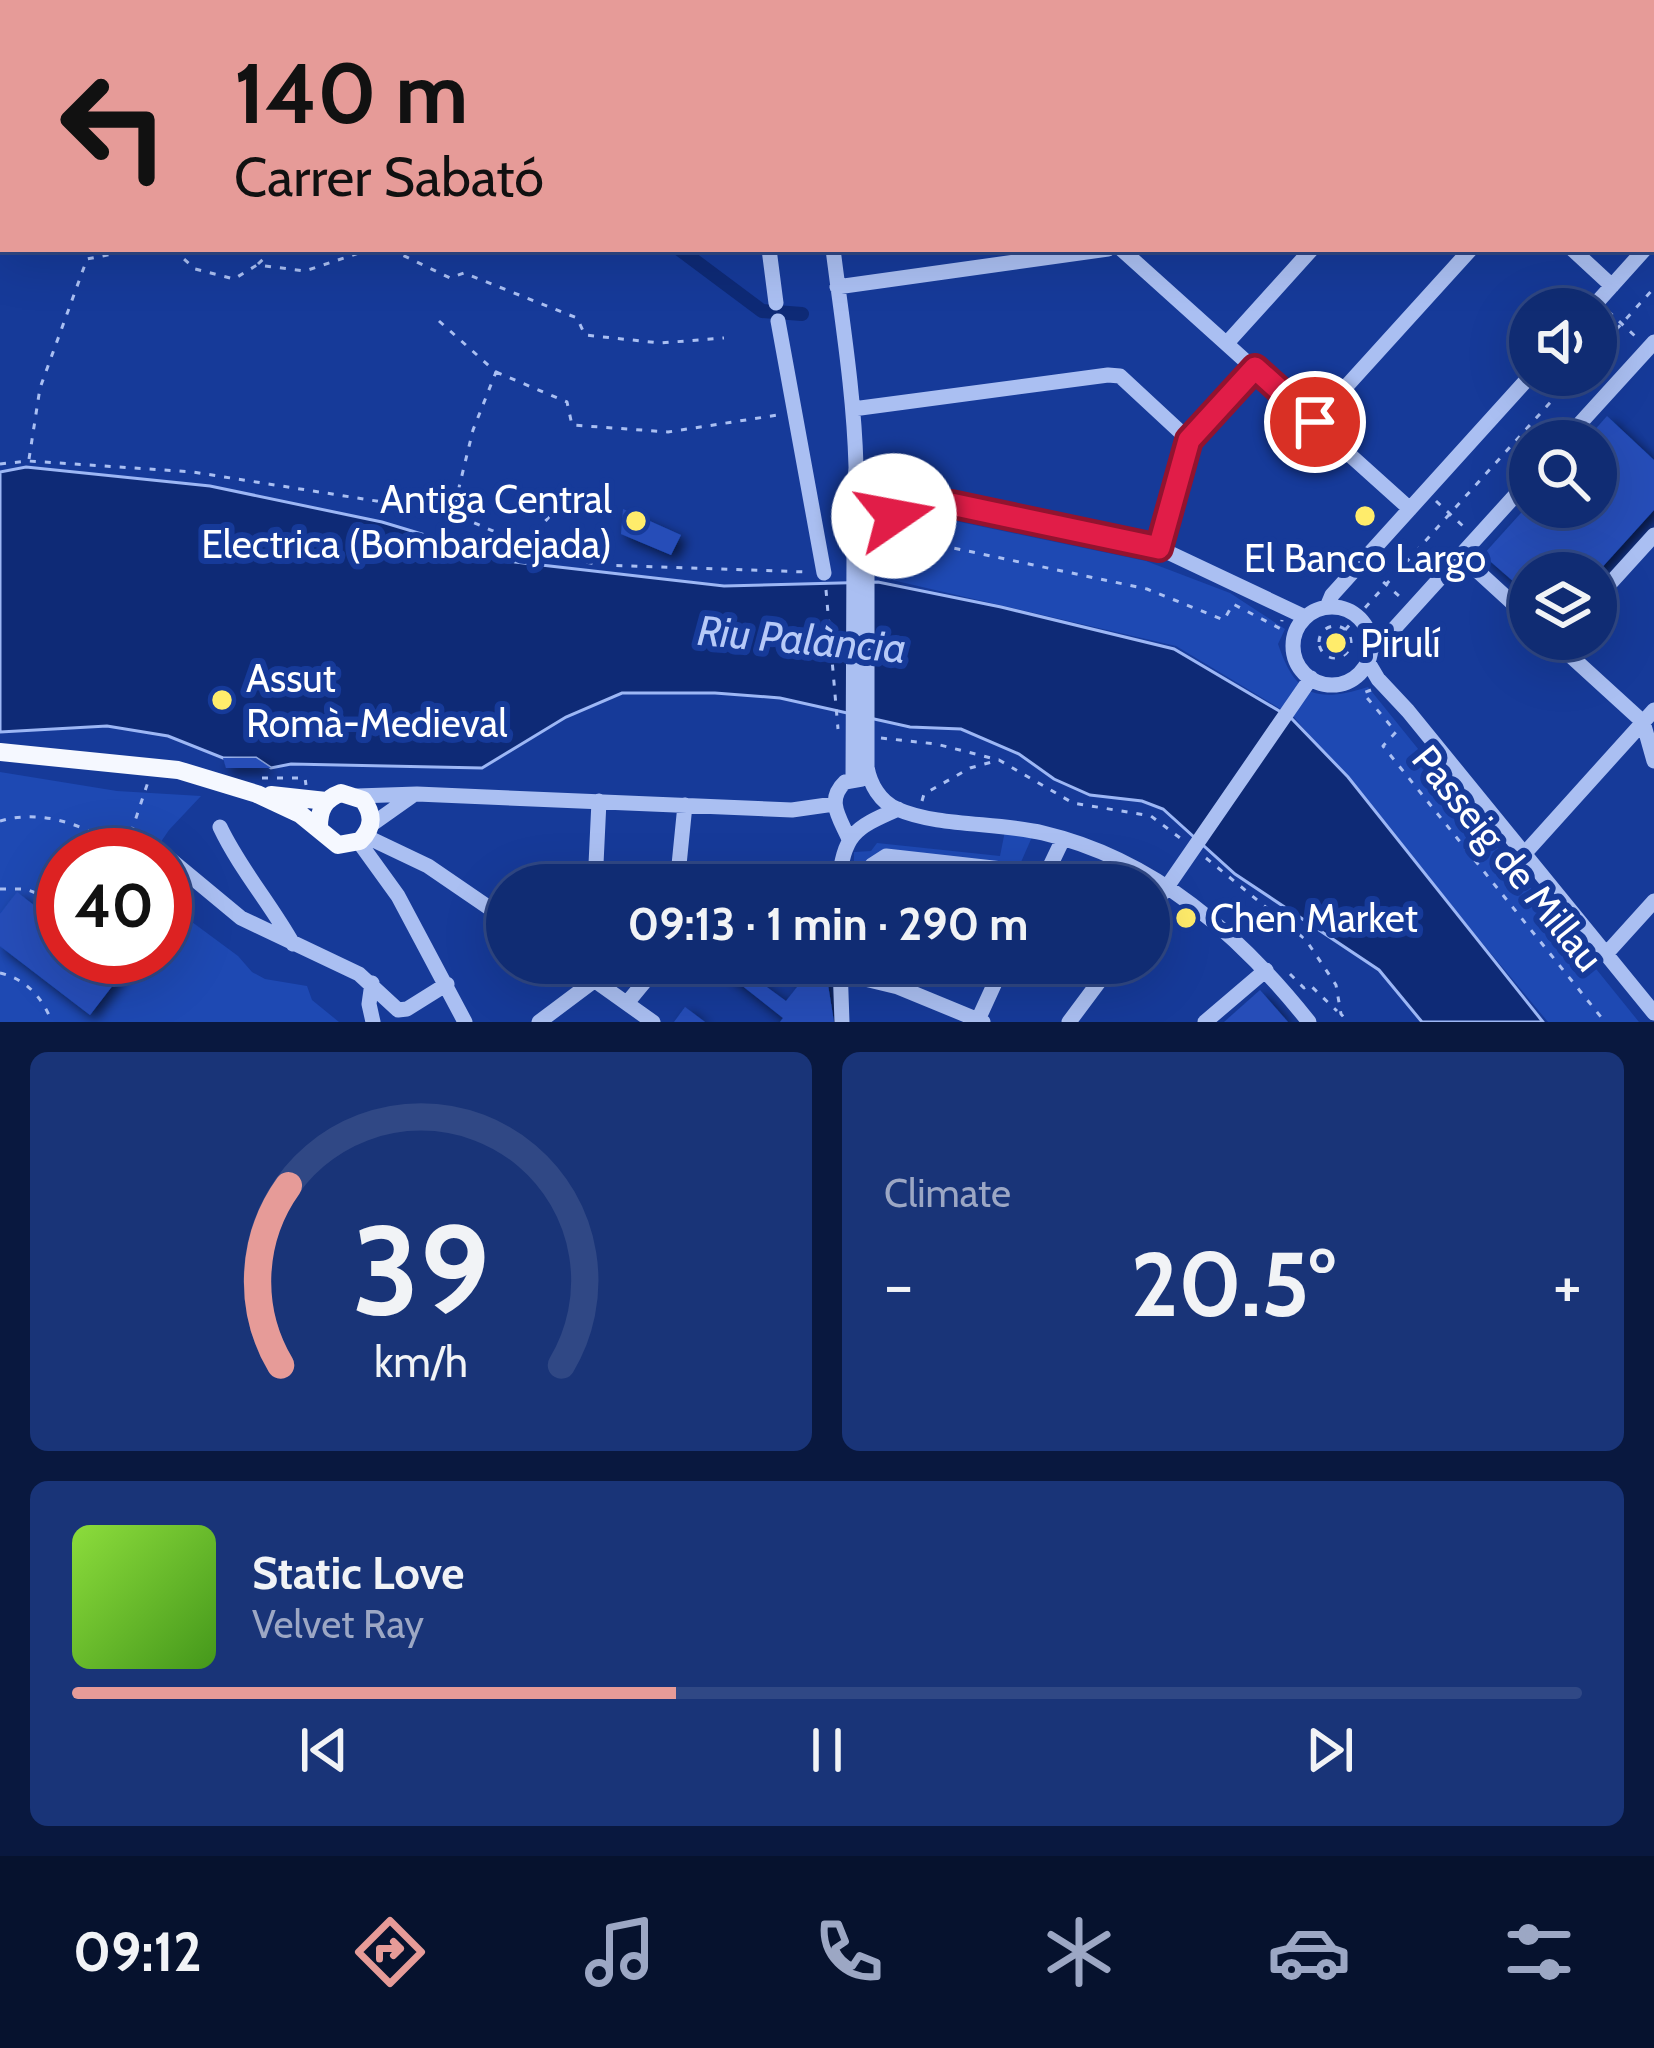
<!DOCTYPE html>
<meta charset="utf-8">
<style>
:root{--surface:#102c73;--page:#193478;--text:#f1f3f6;--muted:#9ca7c4;--line:#304885;--accent:#e69b98}
body{margin:0;font-family:Cabin,sans-serif;background:var(--page);color:var(--text);height:100vh;display:flex;flex-direction:column;font-size:45px;white-space:nowrap}
*{box-sizing:border-box;margin:0}
p{font-size:39px;color:var(--muted)}
.icon{flex:none;width:66px;height:66px;fill:none;stroke:currentColor;stroke-width:2;stroke-linecap:round;stroke-linejoin:round}
.map{position:relative;height:1022px;overflow:hidden}
.panel{display:flex;flex-direction:column;gap:30px;padding:30px;background:#09183f;flex:1}
.panel>*{flex:none}
.hud{position:absolute;left:0px;top:0px;width:1656px;height:252px;box-shadow:0 12px 48px #0002,0 0 0 3px var(--line);background:#e69b98;color:#111;overflow:hidden}
.fabs{position:absolute;left:1509px;top:288px;display:grid;gap:24px}
.fabs a{display:grid;place-items:center;width:108px;height:108px;border-radius:50%;background:var(--surface);box-shadow:0 12px 48px #0002,0 0 0 3px var(--line);font-size:60px}
.speed{position:absolute;left:36px;top:828px;display:flex;gap:24px;font-size:60px;font-weight:700;text-align:center}
.speed>*{display:grid;place-content:center;width:156px;height:156px;border-radius:50%;background:var(--surface);box-shadow:0 12px 48px #0002,0 0 0 3px var(--line);line-height:1}
.speed .limit{border:18px solid #d22;background:#fff;color:#111}
.pin{position:absolute;display:grid;place-items:center;width:102px;height:102px;color:#fff;margin:-51px;border:6px solid #fff;border-radius:50%;box-shadow:0 3px 12px #0007}
.me{position:absolute;width:132px;margin:-66px;rotate:78deg;stroke-linejoin:round;filter:drop-shadow(0 0 9px #0008)}
.turn{display:flex;align-items:center;gap:42px;height:252px;padding:0 36px;font-size:54px}
.turn .icon{width:156px;height:156px;stroke-width:2.5}
.turn b{display:block;font-size:84px;line-height:102px}
.big{font-size:90px;font-weight:800;line-height:1.1}
.panel .card{flex:1;display:flex;flex-direction:column;justify-content:center;gap:18px;min-width:0;padding:0 42px;border-radius:18px;background:var(--page)}
.panel .dial{align-items:center;gap:0}
.dial svg{height:312px;overflow:visible;fill:none;stroke:var(--line);stroke-width:7;stroke-linecap:round;text-anchor:middle}
.dial text{fill:var(--text);stroke:none}
.song{display:flex;align-items:center;gap:36px}
.cover{width:144px;height:144px;border-radius:18px;background:linear-gradient(135deg,hsl(90 70% 55%),hsl(100 70% 35%))}
.played{height:12px;border-radius:6px;background:linear-gradient(90deg,var(--accent) 40%,var(--line) 40%)}
.keys{display:flex;justify-content:space-around;direction:ltr}
.heat{display:flex;justify-content:space-between;align-items:center;font-size:66px;direction:ltr}
.panel .tiles{flex:1;display:grid;gap:30px;grid-template-columns:1fr 1fr}
.card:last-child{grid-column:span 2}
.trip{position:absolute;left:486px;top:864px;width:684px;height:120px;border-radius:60px;background:var(--surface);box-shadow:0 12px 48px #0002,0 0 0 3px var(--line);font-weight:800;line-height:120px;text-align:center}
.dock{display:flex;height:192px;justify-content:space-around;align-items:center;background:#06122e;color:var(--muted)}
.dock .icon{width:84px;height:84px}
.dock .active{color:var(--accent)}
.dock b{font-size:54px;color:var(--text)}
.map>svg:first-child{display:block}
.green{fill:#1e49b3}
.water{fill:#0e2a76;stroke:#9db7f5;stroke-width:3}
.lines{fill:none;stroke-linecap:round;stroke-linejoin:round}
.canal{stroke:#0e2a76;stroke-width:14}
.building{fill:#254eb8;filter:url(#shadow)}
.path{stroke:#aabff2;stroke-width:3;stroke-dasharray:6 9;stroke-linecap:butt}
.minor{stroke:#aabff2;stroke-width:15}
.major{stroke:#f5f8ff;stroke-width:18}
.route-casing{stroke:#92132f;stroke-width:30}
.route{stroke:#e11d48;stroke-width:21}
.poi-dot{fill:#ffec6b;stroke:#163a99;stroke-width:4.5}
.labels{text-anchor:middle;dominant-baseline:central;stroke-width:12;stroke-linejoin:round;paint-order:stroke}
.poi-label{font-size:39px;fill:#fff;stroke:#163a99;text-anchor:start}
.street-label{font-size:39px;fill:#fff;stroke:#163a99}
.water-label{font-size:42px;font-style:italic;fill:#b7caf8;stroke:#163a99}
</style>
<div class="map">
<svg width="1654" height="1022" viewBox="0 0 1654 1022">
<defs>
<filter id="shadow"><feDropShadow dx="5.5" dy="5.5" stdDeviation="6" flood-color="#0009"/></filter>
</defs>
<rect width="100%" height="100%" fill="#163a99"/>
<!-- green -->
<path class="green" d="M920 517 941 518 1146 561 1230 593 1285 629 1278 644C1296 697 1317 703 1368 687L1639 1022H1548L1294 717 1176 646 879 577 875 553C894 544 902 529 920 517Z
M0 772 117 791 201 796 169 830 152 855H63V957H165V902L238 956 252 972 265 979 307 986 312 1000 339 1022H0Z
M1005 831 1032 837 1011 885H917L854 869V852L871 851 877 843 1000 856Z"/>
<!-- water -->
<path class="water" d="M26 467 210 486 382 522 515 562 724 586 878 582 1001 607 1174 649 1291 718 1348 777 1543 1022H1422L1379 970 1235 874 1163 809 1142 801 1090 795 1054 779 1019 754 961 729 910 727 780 698 715 693H622L566 717 482 768 291 764 271 768 256 758H223L168 736 107 726 0 732V472Z"/>
<g class="lines">
<!-- canal -->
<path class="canal" d="M289 0 293 3
M679 249 762 311 802 314"/>
</g>
<!-- building -->
<path class="building" d="M1607 416 1654 460V510L1597 573H1530V596L1483 555 1530 503V507H1596V441H1585Z
M623 509 681 535 671 555 621 534Z
M223 758H256L271 768H226Z
M17 892 40 910 46 901 61 912 54 921 63 928V957H104L123 972 90 1015 0 946V914Z
M734 963 786 1001 801 982 778 963H816L826 972 834 1022H780L783 1018 726 973Z
M1260 990 1288 1022H1224Z
M685 1007 705 1022H674Z"/>
<g class="lines">
<!-- path -->
<path class="path" d="M607 0 608 3
M800 0 802 3
M1118 0V3
M1246 0 1250 3
M1368 0 1369 3
M1482 0 1487 3
M896 3 901 0
M1432 3 1433 0
M1518 3H1538
M1565 3H1575
M1611 3 1613 0
M1653 30 1654 29
M173 249 195 269 234 279 257 265 305 271 371 249
M390 249 450 278 464 273 577 318 585 335 660 343 724 338
M258 264 274 249
M1608 311 1636 337
M439 321 496 372 473 430 453 512
M1596 352 1654 288
M496 372 567 402 572 425 668 432 778 415
M29 459 40 388 87 259 138 249
M0 464 28 461 193 472 452 513 552 557 604 565 807 572
M1436 501 1464 527
M925 542 1147 589 1224 620 1233 604 1281 629 1282 620
M536 549 542 525 561 503 591 515H617
M1372 572 1400 597
M826 590 838 729
M1319 642a16 16 0 1 1 32 0a16 16 0 1 1-32 0Z
M1345 630 1575 375
M1371 690 1363 693 1396 732 1383 746 1605 1022
M881 738 936 744 999 760
M262 778H305L306 785
M922 801 924 794 970 768 999 760 1073 803 1151 816 1184 841
M0 821C41 809 84 824 118 848
M111 855 131 833 148 782
M1206 858 1306 940 1336 985 1341 1014 1348 1022
M0 889H25L58 901 63 898
M0 973C26 979 42 997 52 1022
M1290 974 1304 988 1310 985 1337 1011"/>
<!-- minor -->
<path class="minor" d="M245 0 248 3
M949 3 955 0
M972 3 975 0
M1653 52 1654 51
M1653 240 1654 239
M769 249 776 303
M833 249C842 321 854 393 856 466 857 487 840 501 841 518 842 532 853 538 854 552L853 779
M1121 249 1410 509
M1572 249 1612 286
M837 287 1108 249
M1591 309 1645 249
M778 321 824 573
M1227 343 1312 249
M853 409 1108 375 1120 376 1189 440
M1314 422 1471 249
M1564 441 1654 342
M852 494 869 489 883 495 929 497 1159 548 1305 617
M894 516 918 506 936 505
M864 542 879 540 893 523V508L883 495
M872 542 867 553V767C870 784 880 802 897 809 938 827 998 822 1043 833 1154 859 1240 935 1309 1022
M1159 548 1189 440 1255 368
M1460 555 1530 619
M1596 599 1654 535
M1327 607 1332 595 1531 375
M1293 646a39 39 0 1 1 78 0a39 39 0 1 1-78 0Z
M1552 639 1643 722 1654 761
M1371 649 1383 641 1530 479
M1368 662 1378 679 1408 711 1654 1013
M357 796 417 794 792 810 834 804
M371 825 412 796
M220 827C240 869 270 903 293 944
M365 836 428 866 507 920
M848 837C839 817 826 800 845 782L862 779
M359 842 398 896 465 1022
M1525 853 1654 710
M165 855 241 918 359 974 398 1010 407 1009 447 984
M595 885 599 801
M677 885 685 805
M838 885C845 834 852 829 898 809
M913 885 882 878 872 865 886 856 1002 869 994 885
M1041 885 1063 839
M1149 913 1311 678
M1607 953 1654 901
M570 963 653 1022
M840 965 842 1022
M840 973 898 987 983 1022
M372 983 369 1004 373 1022
M627 1003 660 963
M539 1022 595 980
M977 1022 1004 963
M1069 1022 1113 963
M1205 1022 1266 970"/>
<!-- major -->
<path class="major" d="M0 752 178 770 257 794 300 814 338 845 360 841C373 828 374 815 363 800L341 793C324 799 319 810 319 827
M271 795 326 801"/>
</g>
<g class="lines">
<defs>
<path id="route" d="M894 516 918 506 951 504 1159 548 1189 440 1255 368 1315 422"/>
</defs>
<!-- route casing -->
<use href="#route" class="route-casing"/>
<!-- route -->
<use href="#route" class="route"/>
</g>
<!-- markers -->
<g class="poi-dot">
<circle cx="1365" cy="516" r="12"/>
<circle cx="636" cy="521" r="12"/>
<circle cx="1336" cy="643" r="12"/>
<circle cx="222" cy="700" r="12"/>
<circle cx="1186" cy="918" r="12"/>
</g>
<g class="labels">
<!-- poi labels -->
<g class="poi-label">
<text x="612" y="499" text-anchor="end">Antiga Central<tspan x="612" dy="45">Electrica (Bombardejada)</tspan></text>
<text x="1365" y="558" text-anchor="middle">El Banco Largo</text>
<text x="1360" y="643">Pirulí</text>
<text x="246" y="678">Assut<tspan x="246" dy="45">Romà-Medieval</tspan></text>
<text x="1210" y="918">Chen Market</text>
</g>
<!-- street labels -->
<g class="street-label">
<text transform="translate(1508 858) rotate(51)">Passeig de Millau</text>
</g>
<!-- water labels -->
<g class="water-label">
<text transform="translate(802 639) rotate(5)">Riu Palància</text>
</g>
</g>
</svg>
<div class="fabs">
<a><svg class="icon" aria-label="sound" viewBox="0 0 24 24"><path d="M4 9h4l5-4v14l-5-4H4zM17 9q2 3 0 6"/></svg></a>
<a><svg class="icon" aria-label="search" viewBox="0 0 24 24"><circle cx="10" cy="10" r="6"/><path d="M15 15l6 6"/></svg></a>
<a><svg class="icon" aria-label="layers" viewBox="0 0 24 24"><path d="M12 4l9 5-9 5-9-5zM3 14l9 5 9-5"/></svg></a>
</div>
<div class="speed"><div class="limit">40</div></div>
<div class="pin" style="left:1315px;top:422px;background:#d93025"><svg class="icon" aria-label="arrive" viewBox="0 0 24 24"><path d="M6 21V4h12l-3 4 3 4H6"/></svg></div>
<svg class="me" style="left:894px;top:516px" viewBox="-20 -20 40 40"><circle r="19" fill="#fff"/><path d="M0-13L10 11 0 6-10 11z" fill="#e11d48"/></svg>
<div class="trip">09:13 · 1 min · 290 m</div>
<div class="hud">
<div class="turn"><svg class="icon" aria-label="left" viewBox="0 0 24 24"><path d="M17 20v-9H6M10 6l-5 5 5 5"/></svg><div><b>140 m</b>Carrer Sabató</div></div>
</div>
</div>
<section class="panel">
<div class="tiles">
<div class="card dial"><svg viewBox="0 0 100 80">
<path d="M14 69A42 42 0 1 1 86 69"/>
<path d="M14 69A42 42 0 0 1 16 23" stroke="#e69b98"/>
<text x="50" y="56" font-size="32" font-weight="700">39</text>
<text x="50" y="72" font-size="11">km/h</text>
</svg></div>
<div class="card"><p>Climate</p>
<div class="heat"><a>−</a><b class="big">20.5°</b><a>+</a></div>
</div>
<div class="card">
<div class="song"><i class="cover"></i><div><b>Static Love</b><p>Velvet Ray</p></div></div>
<div class="played"></div>
<div class="keys"><svg class="icon" aria-label="previous" viewBox="0 0 24 24"><path d="M18 5L8 12l10 7zM5 5v14"/></svg><svg class="icon" aria-label="pause" viewBox="0 0 24 24"><path d="M8 5v14M16 5v14"/></svg><svg class="icon" aria-label="next" viewBox="0 0 24 24"><path d="M6 5l10 7-10 7zM19 5v14"/></svg></div>
</div>
</div>
</section>
<nav class="dock">
<b>09:12</b>
<svg class="icon active" aria-label="directions" viewBox="0 0 24 24"><path d="M12 3l9 9-9 9-9-9zM9 14v-3h6M13 9l2 2-2 2"/></svg>
<svg class="icon" aria-label="music" viewBox="0 0 24 24"><path d="M9 18V5l10-2v13"/><circle cx="6" cy="18" r="3"/><circle cx="16" cy="16" r="3"/></svg>
<svg class="icon" aria-label="phone" viewBox="0 0 24 24"><path d="M5 4h4l2 5-3 2q2 4 5 5l2-3 5 2v4C11 20 4 13 5 4z"/></svg>
<svg class="icon" aria-label="climate" viewBox="0 0 24 24"><path d="M12 3v18M4 7l16 10M4 17L20 7"/></svg>
<svg class="icon" aria-label="car" viewBox="0 0 24 24"><path d="M5 17H2v-5l4-1 3-4h7l3 4 3 1v5h-3M9 17h6M6 11h13"/><circle cx="7" cy="17" r="2"/><circle cx="17" cy="17" r="2"/></svg>
<svg class="icon" aria-label="filters" viewBox="0 0 24 24"><path d="M4 7h16M4 17h16"/><circle cx="9" cy="7" r="2"/><circle cx="15" cy="17" r="2"/></svg>
</nav>
